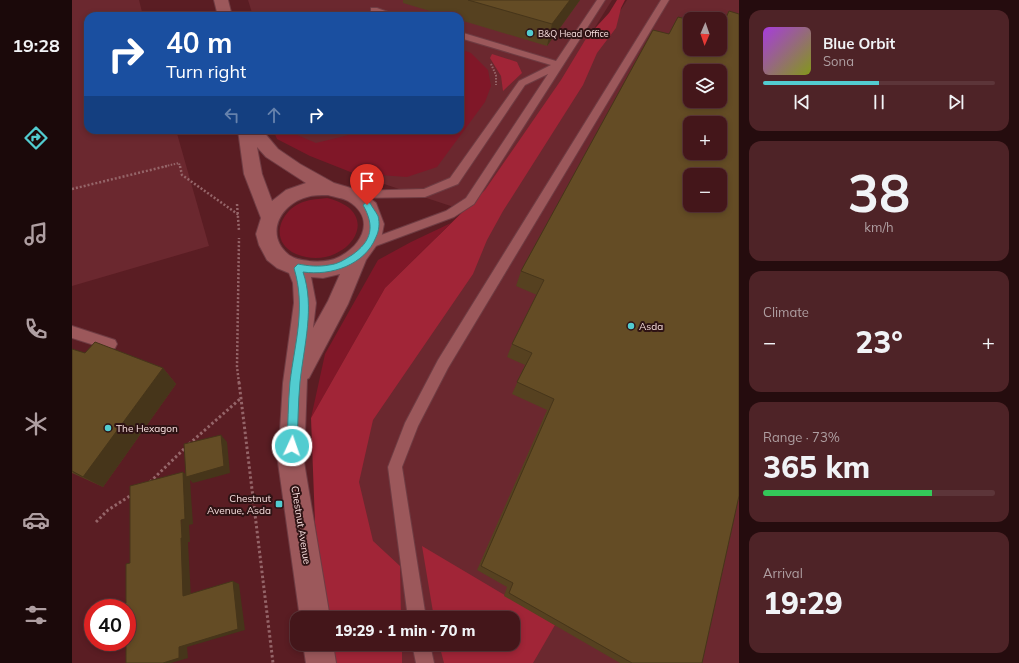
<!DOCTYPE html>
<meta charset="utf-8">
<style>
:root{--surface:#44161a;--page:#4e2327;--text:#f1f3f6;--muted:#af9fa2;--line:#5c3539;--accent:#52ccd0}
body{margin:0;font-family:Mulish,sans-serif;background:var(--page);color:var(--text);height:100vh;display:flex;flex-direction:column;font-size:15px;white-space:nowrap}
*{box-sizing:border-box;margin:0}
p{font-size:13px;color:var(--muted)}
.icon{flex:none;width:22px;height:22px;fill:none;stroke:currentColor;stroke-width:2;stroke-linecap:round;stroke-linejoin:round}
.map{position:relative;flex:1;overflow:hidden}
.panel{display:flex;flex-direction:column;gap:10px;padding:10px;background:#250c0e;width:280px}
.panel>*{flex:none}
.hud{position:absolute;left:12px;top:12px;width:380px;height:122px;border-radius:12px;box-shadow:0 2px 6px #0003,0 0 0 1px var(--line);background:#1a4fa0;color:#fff;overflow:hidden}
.needle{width:26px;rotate:182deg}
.controls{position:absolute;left:611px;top:12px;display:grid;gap:8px}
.controls a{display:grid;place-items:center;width:44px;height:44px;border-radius:8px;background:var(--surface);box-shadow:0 2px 6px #0003,0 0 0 1px var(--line);font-size:20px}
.speed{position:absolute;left:12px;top:599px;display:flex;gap:8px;font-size:20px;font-weight:700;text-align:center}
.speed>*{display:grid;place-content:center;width:52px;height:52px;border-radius:50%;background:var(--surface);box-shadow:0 2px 6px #0003,0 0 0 1px var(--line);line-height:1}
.speed .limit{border:6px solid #d22;background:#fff;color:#111}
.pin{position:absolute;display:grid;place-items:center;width:34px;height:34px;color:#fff;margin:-41px -17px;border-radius:50% 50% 50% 0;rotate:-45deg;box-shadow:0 0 4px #0007}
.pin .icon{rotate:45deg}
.me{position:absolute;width:44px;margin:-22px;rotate:3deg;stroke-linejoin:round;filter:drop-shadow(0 0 3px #0008)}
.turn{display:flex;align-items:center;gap:14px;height:84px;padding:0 16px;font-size:18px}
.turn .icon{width:52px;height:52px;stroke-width:2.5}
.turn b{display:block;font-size:28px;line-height:34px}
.lanes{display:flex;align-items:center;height:38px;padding:0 16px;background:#0003;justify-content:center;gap:20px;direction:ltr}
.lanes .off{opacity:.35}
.big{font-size:30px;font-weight:800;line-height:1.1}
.panel .widget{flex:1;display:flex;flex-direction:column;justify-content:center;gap:6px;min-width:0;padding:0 14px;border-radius:12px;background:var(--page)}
.panel .dial{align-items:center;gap:0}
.dial b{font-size:52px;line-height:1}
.song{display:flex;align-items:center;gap:12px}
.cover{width:48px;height:48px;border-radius:6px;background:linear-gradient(135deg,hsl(280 70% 55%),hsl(70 70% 35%))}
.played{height:4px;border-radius:2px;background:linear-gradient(90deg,var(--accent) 50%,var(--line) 50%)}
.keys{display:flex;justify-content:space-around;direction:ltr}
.heat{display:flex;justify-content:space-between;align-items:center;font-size:22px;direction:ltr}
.charge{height:6px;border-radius:3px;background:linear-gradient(90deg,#34c759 73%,var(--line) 0)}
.trip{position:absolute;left:218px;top:611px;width:230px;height:40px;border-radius:12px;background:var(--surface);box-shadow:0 2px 6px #0003,0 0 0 1px var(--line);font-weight:800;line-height:40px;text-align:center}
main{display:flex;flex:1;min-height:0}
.dock{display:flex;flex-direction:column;width:72px;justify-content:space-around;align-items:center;background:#1b090a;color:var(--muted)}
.dock .icon{width:28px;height:28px}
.dock .current{color:var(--accent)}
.dock b{font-size:18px;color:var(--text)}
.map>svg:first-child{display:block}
.built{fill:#6b282f;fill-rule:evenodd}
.green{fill:#801728}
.forest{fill:#a12537}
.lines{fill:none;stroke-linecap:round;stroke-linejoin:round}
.service-casing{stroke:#6f3c43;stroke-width:2}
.tertiary-casing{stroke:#6f3c43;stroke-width:2}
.path-far2{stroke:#956569;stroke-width:2;stroke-dasharray:1.5 1.5;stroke-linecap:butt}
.path-far1{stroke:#956569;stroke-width:2.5;stroke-dasharray:2 2;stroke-linecap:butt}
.path{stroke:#956569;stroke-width:3;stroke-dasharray:2.5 2.5;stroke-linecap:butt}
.service{fill:#9c585b;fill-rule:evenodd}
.tertiary{fill:#9c585b;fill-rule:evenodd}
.wall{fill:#564120}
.shaded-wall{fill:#46351a}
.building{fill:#644c25;stroke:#46351a;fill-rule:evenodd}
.route{fill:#52ccd0;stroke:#358587}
.poi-dot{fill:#52ccd0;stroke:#2e1314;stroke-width:1.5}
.labels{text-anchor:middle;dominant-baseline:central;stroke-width:4;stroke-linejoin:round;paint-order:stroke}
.far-poi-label{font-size:9px;fill:#fce3e3;stroke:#2e1314;text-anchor:start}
.poi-label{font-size:10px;fill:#fce3e3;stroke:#2e1314;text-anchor:start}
.street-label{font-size:10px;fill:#fce3e3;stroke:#2e1314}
</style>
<main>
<nav class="dock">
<b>19:28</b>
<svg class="icon current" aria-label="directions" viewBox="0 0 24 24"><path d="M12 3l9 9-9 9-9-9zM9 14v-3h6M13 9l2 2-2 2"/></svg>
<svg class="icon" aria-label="music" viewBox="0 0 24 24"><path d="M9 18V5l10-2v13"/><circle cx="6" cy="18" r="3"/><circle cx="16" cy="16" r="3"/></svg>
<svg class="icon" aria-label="phone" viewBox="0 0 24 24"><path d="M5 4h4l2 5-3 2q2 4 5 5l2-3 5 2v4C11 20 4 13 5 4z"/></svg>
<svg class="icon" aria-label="climate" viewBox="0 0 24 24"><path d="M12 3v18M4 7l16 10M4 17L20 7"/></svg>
<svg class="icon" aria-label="car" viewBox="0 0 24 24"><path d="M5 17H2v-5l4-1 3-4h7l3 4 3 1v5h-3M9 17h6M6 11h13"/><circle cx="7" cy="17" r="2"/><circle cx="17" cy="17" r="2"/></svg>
<svg class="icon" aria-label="filters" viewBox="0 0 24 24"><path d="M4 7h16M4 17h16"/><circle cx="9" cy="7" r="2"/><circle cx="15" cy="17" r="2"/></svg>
</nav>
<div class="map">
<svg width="667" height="663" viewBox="0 0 667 663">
<rect width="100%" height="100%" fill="#5a1d23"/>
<!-- built -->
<path class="built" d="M0 0H67L71 16H16V130H104L137 246 0 286Z
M176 0H540L406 215 306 182 208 138 206 130H388V16H181Z
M555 0H667V663H315L311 644H441V618H306L277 489 302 400ZM618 19H648V49H618ZM618 71H648V101H618ZM618 123H648V153H618ZM618 175H648V205H618Z"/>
<!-- green -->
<path class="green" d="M388 49 399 53 416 70 419 86 413 102 365 167 335 177 281 173 238 156 205 139 201 130H213L244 143 277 135 283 130H388Z
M255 198C318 213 272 274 224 254 196 242 208 210 231 202 239 199 247 199 255 198Z
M379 223 313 288 239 418 253 354 306 260 339 242Z"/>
<!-- forest -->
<path class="forest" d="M545 0H553L549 8 544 28 525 53 511 85 431 211 415 240 401 274 301 420 287 482 301 541 328 566 329 618H256L243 523 239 418 313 288 413 190 489 80 515 37 537 13Z
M420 54 445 62 450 73 431 91 429 76 418 58Z
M350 546 483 625 461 663H372L367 644H441V618H362Z
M259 644H330V663H262Z"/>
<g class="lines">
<defs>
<path id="service" d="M525 0H533L402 204 382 217 301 247H293L291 244 293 241 374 211 394 198 476 74 453 85 386 184 353 197 280 198 278 195 284 191 352 189 378 178 447 81 479 65 388 38V32L484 61Z
M589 0H597L376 368 346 426 330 467 354 618H336L316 467 333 423 366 360Z
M299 8H305L327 16H314L299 12Z
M0 326 43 340 45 344 43 348 38 350 0 338Z
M340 644H358L362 663H344Z"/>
<path id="tertiary" d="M142 0H156L160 16H146Z
M166 130H190L206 149 228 164 262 183 289 191 304 203 312 224 309 239 294 260 276 304 237 378 235 379 232 462 258 618H228L206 462 211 383 222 303 221 283 217 273 205 268 195 260 187 245 184 234 189 218 172 174ZM185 147 194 157 234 183 214 190 200 201 190 174ZM256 195C262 197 271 198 276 201 304 218 291 245 267 257 257 262 247 262 237 261 229 260 223 259 217 255 192 235 208 204 235 197 241 195 249 195 256 195ZM268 274 256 301 241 328 244 303 239 277 251 278Z
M231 644H261L264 663H234Z"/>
</defs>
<!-- service casing -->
<use href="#service" class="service-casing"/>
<!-- tertiary casing -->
<use href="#tertiary" class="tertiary-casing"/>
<!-- path-far2 -->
<path class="path-far2" d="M419 64 424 75V85
M90 167 107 163 108 167"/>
<!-- path-far1 -->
<path class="path-far1" d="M108 166 110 175 167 215
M0 189 95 166
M165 204 167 231
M167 383 165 367 167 238"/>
<!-- path -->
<path class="path" d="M167 382 201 663
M117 444 168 399
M78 482 113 448
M24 522 36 510 61 494"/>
<!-- service -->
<use href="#service" class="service"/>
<!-- tertiary -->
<use href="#tertiary" class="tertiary"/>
</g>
<!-- wall -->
<path class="wall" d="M331 0H508L475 46 388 20V16H375L331 3Z
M657 11 630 663H548L432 596 435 587 405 570 475 410 440 394 453 365 435 357 440 344 465 295 444 286 449 271 597 34 648 28Z
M0 349 13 353 91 368 104 384 31 487 0 473Z"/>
<!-- shaded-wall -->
<path class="shaded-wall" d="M498 0H508L475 46 480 24Z
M91 368 104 384 31 487 11 477Z
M149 435 155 442 158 473 121 483 118 480 121 524 117 525 118 542H116L119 598 111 596 109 538 111 472 116 476Z
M161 581 167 584 173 630 115 647 116 658 99 663H91L107 647Z"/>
<!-- building -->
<path class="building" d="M396 0H498L480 24Z
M657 11 667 14V496L630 663H560L437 593 441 583 409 566 482 399 445 382 460 353 440 344 472 280 449 271 581 30 597 34 606 17 618 20V49H648V28L649 29ZM618 71H648V101H618ZM618 123H648V153H618ZM618 175H648V205H618Z
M23 342 91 368 11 477 0 471V349L13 353Z
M149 435 152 466 114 477 112 444Z
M111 472 113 519 109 520 110 538H109L111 596 161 581 166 629 107 647V658L91 663H54V642H55V608H40V607L54 603V564L58 563V486Z"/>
<!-- route -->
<path class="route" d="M295 202 298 203C300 207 304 212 306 216 308 223 307 231 304 237 293 265 259 276 231 272 243 307 232 345 228 382 226 403 226 425 225 446L224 450 220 451 216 450 215 446C216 425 216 404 218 382 223 342 234 308 222 268L226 264C236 266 247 267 257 265 266 264 272 260 280 255 300 241 303 226 291 205Z"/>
<!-- markers -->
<g class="poi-dot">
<circle cx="458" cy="33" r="4"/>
<circle cx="559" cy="326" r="4"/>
<circle cx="36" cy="428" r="4"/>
<rect x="203" y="500" width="8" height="8" rx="2"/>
</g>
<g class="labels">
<!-- far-poi labels -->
<g class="far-poi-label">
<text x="466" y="33">B&amp;Q Head Office</text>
</g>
<!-- poi labels -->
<g class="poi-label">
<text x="567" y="326">Asda</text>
<text x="44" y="428">The Hexagon</text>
<text x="199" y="498" text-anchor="end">Chestnut<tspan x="199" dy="12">Avenue, Asda</tspan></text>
</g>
<!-- street labels -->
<g class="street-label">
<text transform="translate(229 525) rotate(81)">Chestnut Avenue</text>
</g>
</g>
</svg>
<div class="controls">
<a><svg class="needle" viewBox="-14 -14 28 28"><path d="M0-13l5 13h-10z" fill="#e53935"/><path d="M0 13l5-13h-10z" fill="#af9fa2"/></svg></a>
<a><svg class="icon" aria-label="layers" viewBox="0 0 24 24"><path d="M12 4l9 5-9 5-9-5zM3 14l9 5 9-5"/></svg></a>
<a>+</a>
<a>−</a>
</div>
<div class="speed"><div class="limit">40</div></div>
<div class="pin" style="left:295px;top:205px;background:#d93025"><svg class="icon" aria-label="arrive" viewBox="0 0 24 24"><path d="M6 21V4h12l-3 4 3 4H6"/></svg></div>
<svg class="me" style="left:220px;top:446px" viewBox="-20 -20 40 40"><circle r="17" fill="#52ccd0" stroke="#fff" stroke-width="3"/><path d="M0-11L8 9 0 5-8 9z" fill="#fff"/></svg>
<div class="trip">19:29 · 1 min · 70 m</div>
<div class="hud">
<div class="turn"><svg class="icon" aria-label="right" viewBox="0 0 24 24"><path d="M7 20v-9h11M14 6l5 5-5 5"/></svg><div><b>40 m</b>Turn right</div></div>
<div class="lanes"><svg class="icon off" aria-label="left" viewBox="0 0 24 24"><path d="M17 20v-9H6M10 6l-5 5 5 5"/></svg><svg class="icon off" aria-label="ahead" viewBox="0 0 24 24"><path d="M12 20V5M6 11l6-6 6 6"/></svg><svg class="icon" aria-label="right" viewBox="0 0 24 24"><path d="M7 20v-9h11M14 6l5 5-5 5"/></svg></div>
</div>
</div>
<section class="panel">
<div class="widget">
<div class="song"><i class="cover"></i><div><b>Blue Orbit</b><p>Sona</p></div></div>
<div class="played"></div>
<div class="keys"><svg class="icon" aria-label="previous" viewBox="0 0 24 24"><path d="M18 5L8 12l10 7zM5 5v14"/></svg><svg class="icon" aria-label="pause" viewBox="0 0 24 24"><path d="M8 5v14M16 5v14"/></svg><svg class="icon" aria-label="next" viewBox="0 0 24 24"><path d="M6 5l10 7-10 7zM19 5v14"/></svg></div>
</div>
<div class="widget dial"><b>38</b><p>km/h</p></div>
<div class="widget"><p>Climate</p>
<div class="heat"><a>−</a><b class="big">23°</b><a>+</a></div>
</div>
<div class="widget"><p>Range · 73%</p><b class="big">365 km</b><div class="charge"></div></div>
<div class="widget"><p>Arrival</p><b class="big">19:29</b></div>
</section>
</main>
